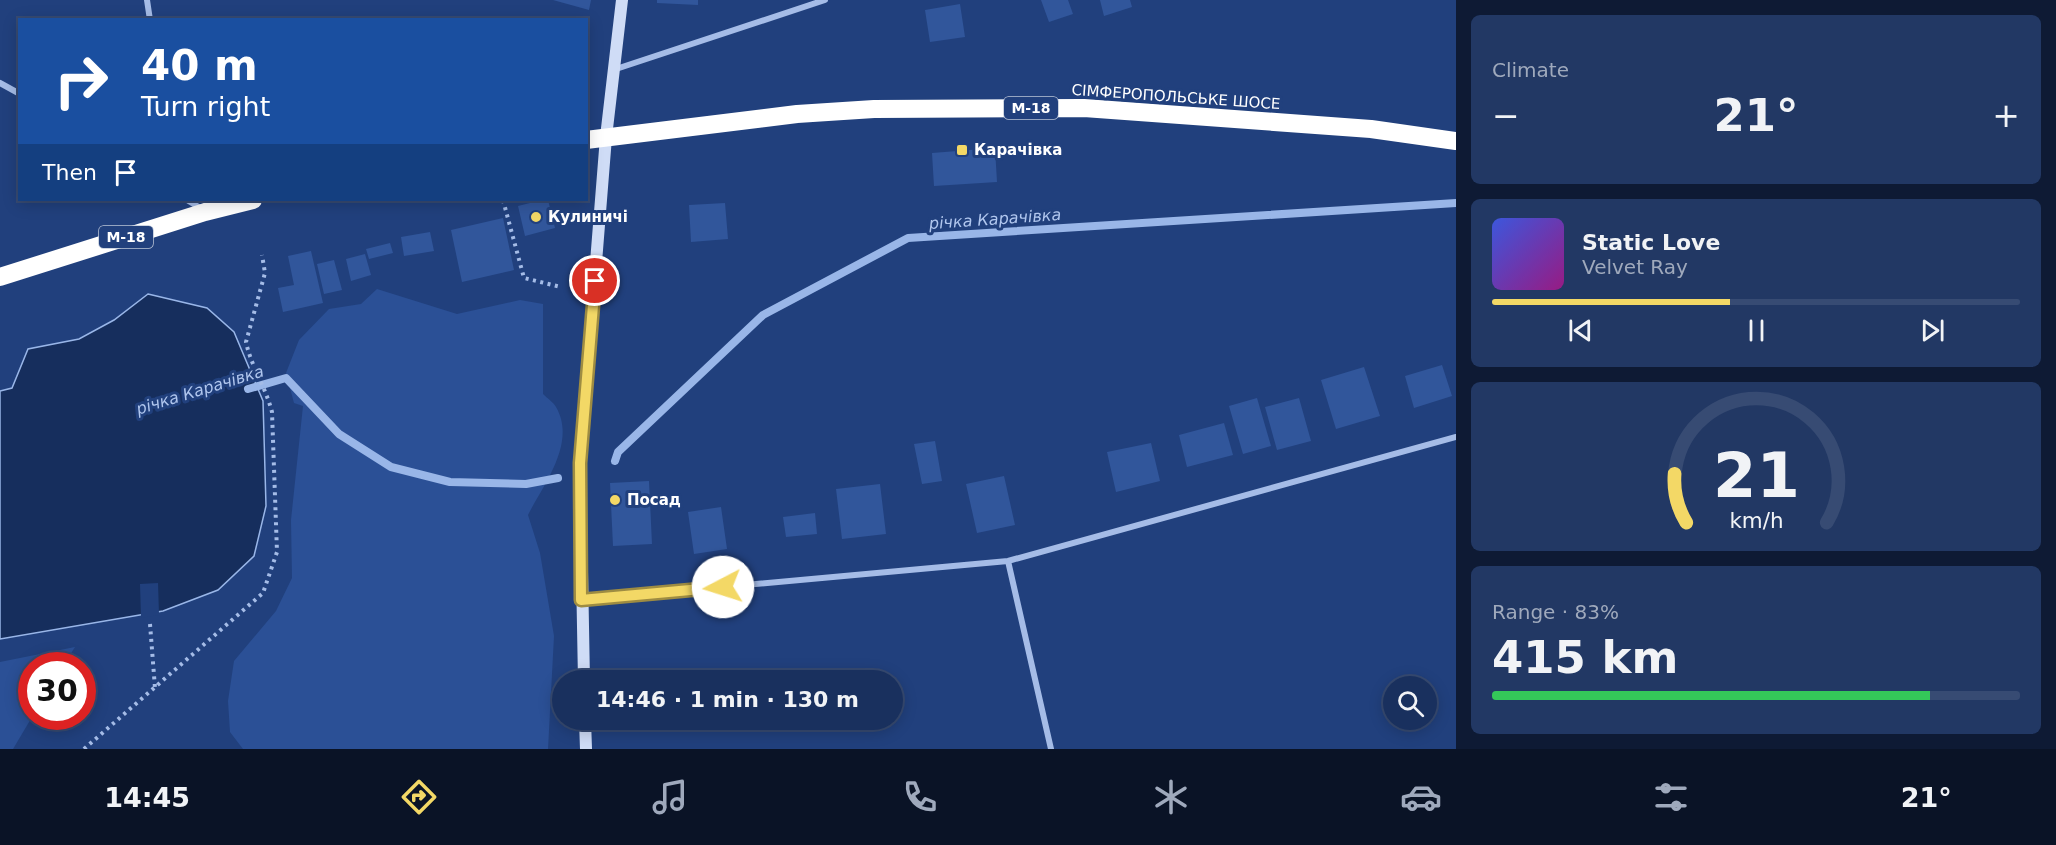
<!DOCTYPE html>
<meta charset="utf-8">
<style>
:root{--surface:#19305e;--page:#223864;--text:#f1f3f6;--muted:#9fa9bc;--line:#374b73;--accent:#f3d866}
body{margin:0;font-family:"DejaVu Sans",sans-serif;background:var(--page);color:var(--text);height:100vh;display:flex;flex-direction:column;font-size:22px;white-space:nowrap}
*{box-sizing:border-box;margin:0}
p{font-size:20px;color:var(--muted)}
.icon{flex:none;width:33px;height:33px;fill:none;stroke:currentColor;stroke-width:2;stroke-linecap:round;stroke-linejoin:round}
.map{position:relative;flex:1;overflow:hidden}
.panel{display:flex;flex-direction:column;gap:15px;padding:15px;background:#0e1a34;width:600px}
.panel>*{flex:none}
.banner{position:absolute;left:18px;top:18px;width:570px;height:183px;border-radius:0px;box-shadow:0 3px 15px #0003,0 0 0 2px var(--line);background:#1a4fa0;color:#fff;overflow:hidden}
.fabs{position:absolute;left:1383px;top:676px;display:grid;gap:12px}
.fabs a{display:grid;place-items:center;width:54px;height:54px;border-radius:50%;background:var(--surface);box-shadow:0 3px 15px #0003,0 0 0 2px var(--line);font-size:30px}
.speed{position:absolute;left:18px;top:652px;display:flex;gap:12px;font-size:30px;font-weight:700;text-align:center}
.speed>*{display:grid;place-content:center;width:78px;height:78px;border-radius:50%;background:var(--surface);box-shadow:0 3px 15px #0003,0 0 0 2px var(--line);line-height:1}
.speed .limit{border:9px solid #d22;background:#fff;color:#111}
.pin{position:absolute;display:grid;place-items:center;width:51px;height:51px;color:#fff;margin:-26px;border:3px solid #fff;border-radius:50%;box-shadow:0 2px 6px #0007}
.me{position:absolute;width:66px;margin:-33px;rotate:265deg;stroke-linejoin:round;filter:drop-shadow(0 0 4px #0008)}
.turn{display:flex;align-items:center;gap:21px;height:126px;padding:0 24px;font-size:27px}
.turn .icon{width:78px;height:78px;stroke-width:2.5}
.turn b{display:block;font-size:42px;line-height:51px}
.then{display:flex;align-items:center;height:57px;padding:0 24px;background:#0003;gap:12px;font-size:22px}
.big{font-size:45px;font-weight:800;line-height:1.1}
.panel .widget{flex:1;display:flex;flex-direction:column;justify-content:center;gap:9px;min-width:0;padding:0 21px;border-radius:9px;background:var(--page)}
.panel .dial{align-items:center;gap:0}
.dial svg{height:156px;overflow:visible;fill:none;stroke:var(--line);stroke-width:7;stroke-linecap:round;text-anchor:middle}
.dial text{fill:var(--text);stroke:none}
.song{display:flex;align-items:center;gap:18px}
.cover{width:72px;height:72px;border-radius:9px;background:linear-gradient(135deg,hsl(230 70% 55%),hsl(310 70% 35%))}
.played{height:6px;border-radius:3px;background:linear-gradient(90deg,var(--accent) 45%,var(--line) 45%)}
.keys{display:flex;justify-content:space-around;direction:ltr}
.heat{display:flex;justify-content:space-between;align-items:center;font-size:33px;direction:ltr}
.charge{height:9px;border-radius:4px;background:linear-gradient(90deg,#34c759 83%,var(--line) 0)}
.trip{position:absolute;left:552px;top:670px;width:351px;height:60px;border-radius:30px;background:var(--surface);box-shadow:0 3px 15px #0003,0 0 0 2px var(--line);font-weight:800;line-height:60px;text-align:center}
.dock{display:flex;height:96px;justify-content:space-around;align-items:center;background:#0a1326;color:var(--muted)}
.dock .icon{width:42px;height:42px}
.dock .current{color:var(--accent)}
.dock b{font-size:27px;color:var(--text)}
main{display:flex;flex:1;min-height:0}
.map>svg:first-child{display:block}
.green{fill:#2b5096}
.water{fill:#162e5d;stroke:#99b6e8;stroke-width:1.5}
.pier{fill:#21407d}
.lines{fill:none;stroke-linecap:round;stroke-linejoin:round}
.stream{stroke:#99b6e8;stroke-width:8}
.building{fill:#31569b}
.path{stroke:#a5bce7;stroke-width:4;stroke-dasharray:3 4.5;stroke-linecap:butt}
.street{stroke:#a5bce7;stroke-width:6}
.secondary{stroke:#cfdcf6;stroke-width:12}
.highway{stroke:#fff;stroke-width:18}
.route-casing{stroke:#9e8c42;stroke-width:15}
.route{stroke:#f3d866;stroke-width:10}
.poi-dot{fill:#f3d866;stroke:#21407d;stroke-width:2}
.labels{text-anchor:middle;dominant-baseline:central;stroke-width:6;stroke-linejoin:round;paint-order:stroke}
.shield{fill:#21407d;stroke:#bcc6d8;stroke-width:1.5}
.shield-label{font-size:14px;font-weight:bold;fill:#fff}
.street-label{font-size:15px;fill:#fff;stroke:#21407d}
.poi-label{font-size:15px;font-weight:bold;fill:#fff;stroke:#21407d;text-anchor:start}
.water-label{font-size:16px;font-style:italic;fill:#b0c6ee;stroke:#21407d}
</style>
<main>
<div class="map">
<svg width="1456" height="749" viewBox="0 0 1456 749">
<rect width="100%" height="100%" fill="#21407d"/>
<!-- green -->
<path class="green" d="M377 289 457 314 520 300 543 304V394C547 398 554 403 556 407 577 443 543 485 528 515L540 553 554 636 548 749H243L230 732 228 701 234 661 276 611 292 578 291 520 303 406 294 403 286 373 299 340 329 309 361 304Z
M75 647 63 666H32V717L13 749H0V662Z"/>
<!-- water -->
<path class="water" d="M148 294 207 308 234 332 263 401 266 506 254 556 218 590 163 611 0 639V391L12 388 28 349 79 339 114 320Z"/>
<!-- pier -->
<path class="pier" d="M158 583 159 615 141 618 140 584Z"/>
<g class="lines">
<!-- stream -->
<path class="stream" d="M248 389 286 378 339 434 391 467 450 482 526 484 558 478
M615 461 618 452 763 315 908 238 1456 203"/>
</g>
<!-- building -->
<path class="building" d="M553 0H591L589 10Z
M657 0H698V5L657 3Z
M1041 0H1068L1073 14 1049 22Z
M1100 0H1130L1132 7 1104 16Z
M960 4 965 37 930 42 925 10Z
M995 148 997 182 934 186 932 153Z
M542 200H548L555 228 525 236 518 206Z
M725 203 728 239 691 242 689 205Z
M503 218 514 270 462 282 451 230Z
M430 232 434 251 404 256 401 237Z
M390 243 393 253 369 259 366 249Z
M311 251 323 303 283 312 278 288 294 285 288 256Z
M365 254 371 275 351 281 346 259Z
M334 260 342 290 324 294 317 264Z
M1442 365 1452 396 1414 408 1405 376Z
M1364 367 1380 416 1336 429 1321 380Z
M1257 398 1271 446 1243 454 1229 406Z
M1299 398 1311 441 1277 450 1265 407Z
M1224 423 1233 455 1187 467 1179 435Z
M935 441 942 481 922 484 914 444Z
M1151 443 1160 481 1116 492 1107 452Z
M1004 476 1015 525 977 533 966 484Z
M649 481 652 544 613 546 610 483Z
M880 484 886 534 842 539 836 489Z
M721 507 727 549 694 554 688 512Z
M815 513 817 534 786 537 783 517Z"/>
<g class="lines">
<!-- path -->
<path class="path" d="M503 200 524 278 561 287
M150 624 155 688
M84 749 263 593 277 552 272 412C266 388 251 366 246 342L265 273 262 255"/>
<!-- street -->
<path class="street" d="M147 0 150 20
M613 70 825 0
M0 83 20 94
M187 200 202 209
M1008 561 1051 749
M581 600 1008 561 1456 437"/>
<!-- secondary -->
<path class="secondary" d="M584 681 580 463 606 137 622 0
M585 720 586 749"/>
<!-- highway -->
<path class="highway" d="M586 140 797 114 874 109 1084 108 1371 129 1456 141
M0 277 205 212 253 200"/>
</g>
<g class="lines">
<defs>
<path id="route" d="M595 281 580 463 581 600 723 587"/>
</defs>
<!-- route casing -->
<use href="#route" class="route-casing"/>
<!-- route -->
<use href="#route" class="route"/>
</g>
<!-- markers -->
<g class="poi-dot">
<rect x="956" y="144" width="12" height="12" rx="3"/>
<circle cx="536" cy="217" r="6"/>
<circle cx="615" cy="500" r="6"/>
</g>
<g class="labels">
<!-- shield labels -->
<g class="shield">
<rect x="1004" y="97" width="54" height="22" rx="4.5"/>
<rect x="99" y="226" width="54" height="22" rx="4.5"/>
</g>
<g class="shield-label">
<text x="1031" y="108">М-18</text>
<text x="126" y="237">М-18</text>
</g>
<!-- street labels -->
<g class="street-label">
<text transform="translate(1176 97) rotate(4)">СІМФЕРОПОЛЬСЬКЕ ШОСЕ</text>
</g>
<!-- poi labels -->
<g class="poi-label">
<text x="974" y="150">Карачівка</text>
<text x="548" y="217">Кулиничі</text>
<text x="627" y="500">Посад</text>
</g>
<!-- water labels -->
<g class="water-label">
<text transform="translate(995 219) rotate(-4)">річка Карачівка</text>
<text transform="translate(200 390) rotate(-17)">річка Карачівка</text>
</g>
</g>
</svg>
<div class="fabs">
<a><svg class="icon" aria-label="search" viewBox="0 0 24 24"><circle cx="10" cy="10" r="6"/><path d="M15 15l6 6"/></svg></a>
</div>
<div class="speed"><div class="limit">30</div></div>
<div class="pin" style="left:595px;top:281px;background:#d93025"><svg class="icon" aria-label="arrive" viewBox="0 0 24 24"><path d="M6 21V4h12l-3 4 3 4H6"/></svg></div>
<svg class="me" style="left:723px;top:587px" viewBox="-20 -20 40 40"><circle r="19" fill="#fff"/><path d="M0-13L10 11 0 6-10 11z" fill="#f3d866"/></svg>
<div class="trip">14:46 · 1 min · 130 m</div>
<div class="banner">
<div class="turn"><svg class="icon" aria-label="right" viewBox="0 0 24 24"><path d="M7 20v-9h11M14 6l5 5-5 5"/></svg><div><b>40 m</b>Turn right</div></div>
<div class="then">Then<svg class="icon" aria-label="arrive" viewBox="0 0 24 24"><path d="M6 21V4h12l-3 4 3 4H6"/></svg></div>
</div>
</div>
<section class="panel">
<div class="widget"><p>Climate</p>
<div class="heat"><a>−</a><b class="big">21°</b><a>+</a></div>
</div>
<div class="widget">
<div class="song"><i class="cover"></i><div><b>Static Love</b><p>Velvet Ray</p></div></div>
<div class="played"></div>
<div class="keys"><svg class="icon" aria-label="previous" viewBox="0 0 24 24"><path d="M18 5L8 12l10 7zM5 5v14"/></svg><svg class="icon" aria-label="pause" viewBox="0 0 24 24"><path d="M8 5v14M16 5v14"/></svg><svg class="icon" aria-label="next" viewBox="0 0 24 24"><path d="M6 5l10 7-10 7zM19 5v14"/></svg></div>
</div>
<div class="widget dial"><svg viewBox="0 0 100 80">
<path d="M14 69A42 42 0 1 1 86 69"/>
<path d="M14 69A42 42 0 0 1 8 44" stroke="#f3d866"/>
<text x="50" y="56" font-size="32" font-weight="700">21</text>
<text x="50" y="72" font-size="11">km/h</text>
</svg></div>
<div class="widget"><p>Range · 83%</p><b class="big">415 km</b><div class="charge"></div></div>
</section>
</main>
<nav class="dock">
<b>14:45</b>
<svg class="icon current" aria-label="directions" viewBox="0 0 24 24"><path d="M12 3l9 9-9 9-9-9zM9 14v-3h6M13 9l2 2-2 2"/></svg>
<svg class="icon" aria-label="music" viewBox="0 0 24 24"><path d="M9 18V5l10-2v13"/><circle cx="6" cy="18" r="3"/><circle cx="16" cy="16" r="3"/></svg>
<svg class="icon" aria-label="phone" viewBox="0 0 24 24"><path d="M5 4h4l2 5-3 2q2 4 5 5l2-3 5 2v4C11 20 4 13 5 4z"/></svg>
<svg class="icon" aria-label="climate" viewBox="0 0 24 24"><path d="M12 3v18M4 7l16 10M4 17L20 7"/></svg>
<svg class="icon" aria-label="car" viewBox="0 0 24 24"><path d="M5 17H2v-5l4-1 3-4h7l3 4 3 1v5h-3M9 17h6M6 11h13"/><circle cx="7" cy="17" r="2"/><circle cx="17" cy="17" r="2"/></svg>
<svg class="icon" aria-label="filters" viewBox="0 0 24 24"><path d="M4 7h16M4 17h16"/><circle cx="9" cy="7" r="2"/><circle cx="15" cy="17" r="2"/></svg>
<b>21°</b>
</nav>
